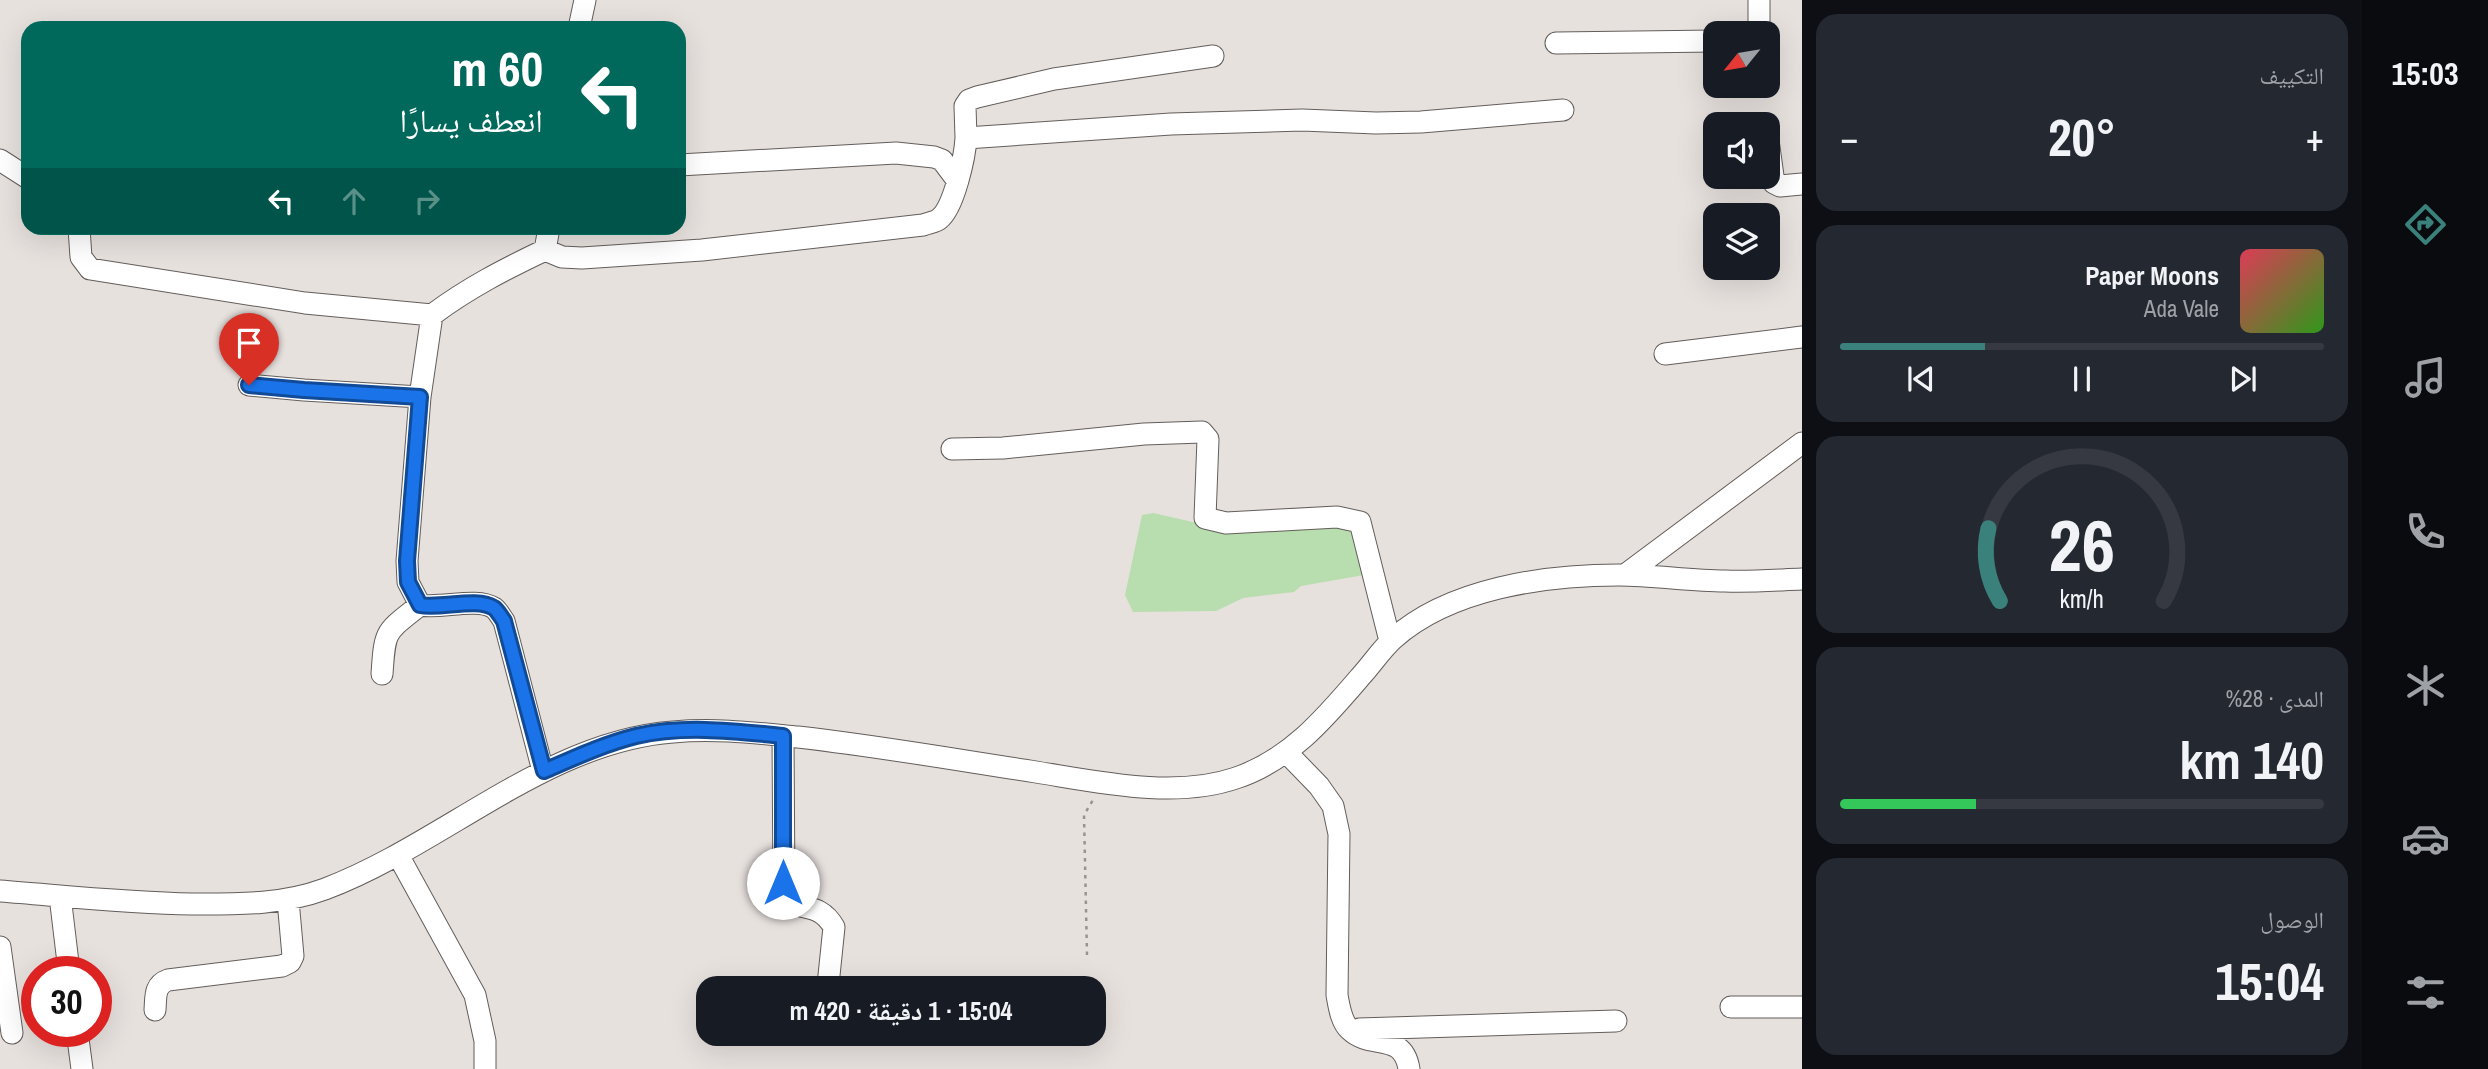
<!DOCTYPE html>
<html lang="ar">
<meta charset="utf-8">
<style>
:root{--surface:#171b24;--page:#242831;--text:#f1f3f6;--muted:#9ea1a6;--line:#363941;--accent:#3a817c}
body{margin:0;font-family:"Archivo Narrow","Noto Naskh Arabic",sans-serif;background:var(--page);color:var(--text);direction:rtl;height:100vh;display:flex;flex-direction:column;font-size:26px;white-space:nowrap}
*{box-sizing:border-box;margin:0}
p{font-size:23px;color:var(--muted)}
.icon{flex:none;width:38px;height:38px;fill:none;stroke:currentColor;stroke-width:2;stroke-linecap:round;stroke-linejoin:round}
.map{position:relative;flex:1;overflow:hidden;direction:ltr}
.sheet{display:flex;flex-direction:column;gap:14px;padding:14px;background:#0d0f14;width:560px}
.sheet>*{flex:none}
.hud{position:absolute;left:21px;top:21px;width:665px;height:214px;border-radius:21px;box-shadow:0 7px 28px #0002;direction:rtl;background:#00695c;color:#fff;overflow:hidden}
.needle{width:46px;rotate:240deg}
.tools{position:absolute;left:1703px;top:21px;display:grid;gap:14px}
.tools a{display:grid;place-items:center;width:77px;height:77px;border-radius:14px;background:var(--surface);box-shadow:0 7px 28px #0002;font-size:35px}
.speed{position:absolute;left:21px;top:956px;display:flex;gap:14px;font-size:35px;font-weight:700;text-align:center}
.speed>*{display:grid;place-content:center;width:91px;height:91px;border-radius:50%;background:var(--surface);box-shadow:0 7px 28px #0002;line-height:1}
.speed .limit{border:10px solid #d22;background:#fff;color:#111}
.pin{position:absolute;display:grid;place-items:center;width:60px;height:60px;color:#fff;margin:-72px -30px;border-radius:50% 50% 50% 0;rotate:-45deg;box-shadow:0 0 7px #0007}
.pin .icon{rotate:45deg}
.me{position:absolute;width:77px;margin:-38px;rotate:0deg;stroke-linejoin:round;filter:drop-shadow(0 0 5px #0008)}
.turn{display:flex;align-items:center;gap:24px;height:147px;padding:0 28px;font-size:32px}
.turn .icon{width:91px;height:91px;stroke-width:2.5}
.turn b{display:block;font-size:49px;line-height:60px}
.lanes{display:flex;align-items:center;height:66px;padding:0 28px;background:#0003;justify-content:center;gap:35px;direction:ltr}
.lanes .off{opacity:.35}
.big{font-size:52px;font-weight:800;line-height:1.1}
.sheet .tile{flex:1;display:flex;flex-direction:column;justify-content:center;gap:10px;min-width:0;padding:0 24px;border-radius:21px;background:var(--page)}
.sheet .dial{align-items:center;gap:0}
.dial svg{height:182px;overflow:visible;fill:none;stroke:var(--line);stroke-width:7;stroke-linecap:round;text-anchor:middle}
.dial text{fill:var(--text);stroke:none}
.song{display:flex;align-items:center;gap:21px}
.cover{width:84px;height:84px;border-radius:10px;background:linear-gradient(135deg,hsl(350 70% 55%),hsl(110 70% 35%))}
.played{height:7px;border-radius:4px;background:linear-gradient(90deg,var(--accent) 30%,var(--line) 30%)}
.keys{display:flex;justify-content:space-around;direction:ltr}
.heat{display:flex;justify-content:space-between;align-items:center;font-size:38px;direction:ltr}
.charge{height:10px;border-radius:5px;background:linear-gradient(90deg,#34c759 28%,var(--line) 0)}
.trip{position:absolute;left:696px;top:976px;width:410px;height:70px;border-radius:21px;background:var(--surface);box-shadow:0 7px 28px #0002;font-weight:800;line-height:70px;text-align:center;direction:rtl}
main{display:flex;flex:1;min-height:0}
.menu{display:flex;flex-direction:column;width:126px;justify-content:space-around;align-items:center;background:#090b0e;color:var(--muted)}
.menu .icon{width:49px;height:49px}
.menu .selected{color:var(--accent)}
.menu b{font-size:32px;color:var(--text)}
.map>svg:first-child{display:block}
.green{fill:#b8ddae}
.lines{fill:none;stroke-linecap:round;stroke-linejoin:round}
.minor-casing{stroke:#635e5b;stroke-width:23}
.path{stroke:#979390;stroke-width:2.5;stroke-dasharray:3.5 5;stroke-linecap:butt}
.minor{stroke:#fff;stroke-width:21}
.route-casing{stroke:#114b97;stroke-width:18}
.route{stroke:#1a73e8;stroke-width:12}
</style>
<main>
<nav class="menu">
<b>15:03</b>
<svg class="icon selected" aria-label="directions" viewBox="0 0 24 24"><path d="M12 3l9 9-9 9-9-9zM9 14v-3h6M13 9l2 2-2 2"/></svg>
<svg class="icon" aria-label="music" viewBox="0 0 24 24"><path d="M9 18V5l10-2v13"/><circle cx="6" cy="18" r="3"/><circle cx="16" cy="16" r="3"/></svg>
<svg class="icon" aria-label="phone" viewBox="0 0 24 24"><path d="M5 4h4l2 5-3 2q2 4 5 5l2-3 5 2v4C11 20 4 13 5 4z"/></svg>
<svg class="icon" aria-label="climate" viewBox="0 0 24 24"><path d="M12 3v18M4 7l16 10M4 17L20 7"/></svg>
<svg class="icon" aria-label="car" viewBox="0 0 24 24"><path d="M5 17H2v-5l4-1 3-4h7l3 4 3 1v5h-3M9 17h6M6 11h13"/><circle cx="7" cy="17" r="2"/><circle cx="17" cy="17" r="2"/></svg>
<svg class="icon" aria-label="filters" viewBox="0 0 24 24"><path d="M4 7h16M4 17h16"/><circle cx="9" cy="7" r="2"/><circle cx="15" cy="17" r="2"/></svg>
</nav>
<section class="sheet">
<div class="tile"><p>التكييف</p>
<div class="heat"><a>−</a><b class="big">20°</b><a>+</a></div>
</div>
<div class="tile">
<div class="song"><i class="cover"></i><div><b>Paper Moons</b><p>Ada Vale</p></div></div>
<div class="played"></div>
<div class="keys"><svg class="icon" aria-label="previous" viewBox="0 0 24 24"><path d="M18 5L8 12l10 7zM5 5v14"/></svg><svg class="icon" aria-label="pause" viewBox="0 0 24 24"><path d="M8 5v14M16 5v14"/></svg><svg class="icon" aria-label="next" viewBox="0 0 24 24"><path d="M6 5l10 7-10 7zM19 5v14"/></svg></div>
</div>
<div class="tile dial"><svg viewBox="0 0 100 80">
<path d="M14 69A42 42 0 1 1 86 69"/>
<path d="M14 69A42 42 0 0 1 9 37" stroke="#3a817c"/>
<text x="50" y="56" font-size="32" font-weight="700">26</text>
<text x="50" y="72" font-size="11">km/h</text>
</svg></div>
<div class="tile"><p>المدى · 28%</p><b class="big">140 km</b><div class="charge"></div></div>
<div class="tile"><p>الوصول</p><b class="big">15:04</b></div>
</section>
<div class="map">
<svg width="1802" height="1069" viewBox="0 0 1802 1069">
<rect width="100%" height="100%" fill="#e7e1de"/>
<!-- green -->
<path class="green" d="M1153 513 1206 525H1354L1364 575 1301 586 1294 592 1243 598 1216 611 1133 612 1125 595 1142 515Z"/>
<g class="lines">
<defs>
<path id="minor" d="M579 28 585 0
M1752 33 1759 25V0
M1556 43 1715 41
M966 138 965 106 969 100 977 97 1054 79 1213 56
M1768 140 1774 183 1780 186 1802 184
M0 160 28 178
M679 165 896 153 934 157 942 160 957 180
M79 228 81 257 90 269 305 303 432 315
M545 250 549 228
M1665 354 1802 337
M249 385 304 390 420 397
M952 449 1003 448 1144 434 1202 432 1208 439 1205 518 1226 523 1337 517 1360 522 1390 641
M1625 575 1802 443
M382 674C385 629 385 633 420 605
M783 736 784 894C796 915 817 898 834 927L828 985
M1287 753 1319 786 1333 806 1339 834 1337 995C1339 1006 1341 1022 1350 1030 1371 1050 1403 1031 1409 1069
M543 771 504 621C501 617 498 611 494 608 477 597 441 609 420 605L408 582 407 561 420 397 432 315C468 288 505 269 545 250L562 257 582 258 702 250 923 225C928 223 936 222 939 219 954 208 965 156 966 138L1171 124 1302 120 1376 123 1421 122 1563 110
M398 855 475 995 485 1041V1069
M0 891C64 896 128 903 192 904 237 904 282 905 325 889 442 845 547 741 673 732 716 728 756 733 798 737 878 746 957 760 1036 772 1099 782 1175 799 1236 778 1290 760 1326 717 1361 676 1372 664 1381 650 1393 639 1450 588 1545 575 1619 575 1654 575 1690 581 1725 581 1751 582 1776 580 1802 579
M60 896 69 971
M0 947 12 1033
M1731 1007H1802
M155 1010C156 997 154 985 168 980L282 966 290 962 293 956 288 900
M1359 1029 1616 1021
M77 1031 82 1069"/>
</defs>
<!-- minor casing -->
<use href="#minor" class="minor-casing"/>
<!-- path -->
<path class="path" d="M1087 955 1084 815 1093 800"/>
<!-- minor -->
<use href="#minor" class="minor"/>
</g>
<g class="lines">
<defs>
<path id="route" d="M249 385 304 390 420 397 407 561 408 582 420 605C441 609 477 597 494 608 498 611 501 617 504 621L544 771C574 758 604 744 636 736 684 725 734 731 783 736V883"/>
</defs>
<!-- route casing -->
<use href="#route" class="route-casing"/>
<!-- route -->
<use href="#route" class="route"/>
</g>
</svg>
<div class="tools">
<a><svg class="needle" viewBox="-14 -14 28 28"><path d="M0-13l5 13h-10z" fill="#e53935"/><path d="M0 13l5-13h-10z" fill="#9ea1a6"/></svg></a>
<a><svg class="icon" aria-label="sound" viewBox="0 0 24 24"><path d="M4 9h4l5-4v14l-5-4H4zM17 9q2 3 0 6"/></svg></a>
<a><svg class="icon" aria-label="layers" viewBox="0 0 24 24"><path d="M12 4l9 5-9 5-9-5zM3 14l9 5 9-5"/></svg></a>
</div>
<div class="speed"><div class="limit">30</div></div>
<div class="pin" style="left:249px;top:385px;background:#d93025"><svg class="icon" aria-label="arrive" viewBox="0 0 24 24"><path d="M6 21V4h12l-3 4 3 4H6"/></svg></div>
<svg class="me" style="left:783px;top:883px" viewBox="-20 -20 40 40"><circle r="19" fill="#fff"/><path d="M0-13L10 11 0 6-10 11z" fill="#1a73e8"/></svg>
<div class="trip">15:04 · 1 دقيقة · 420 m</div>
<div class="hud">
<div class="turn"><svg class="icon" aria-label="left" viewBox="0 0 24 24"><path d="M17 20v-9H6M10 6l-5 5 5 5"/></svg><div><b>60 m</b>انعطف يسارًا</div></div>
<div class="lanes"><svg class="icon" aria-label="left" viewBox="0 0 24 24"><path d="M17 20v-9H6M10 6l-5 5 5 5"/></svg><svg class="icon off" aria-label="ahead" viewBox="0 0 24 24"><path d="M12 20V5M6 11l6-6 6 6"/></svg><svg class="icon off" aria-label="right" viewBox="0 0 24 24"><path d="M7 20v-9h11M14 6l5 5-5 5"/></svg></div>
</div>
</div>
</main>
